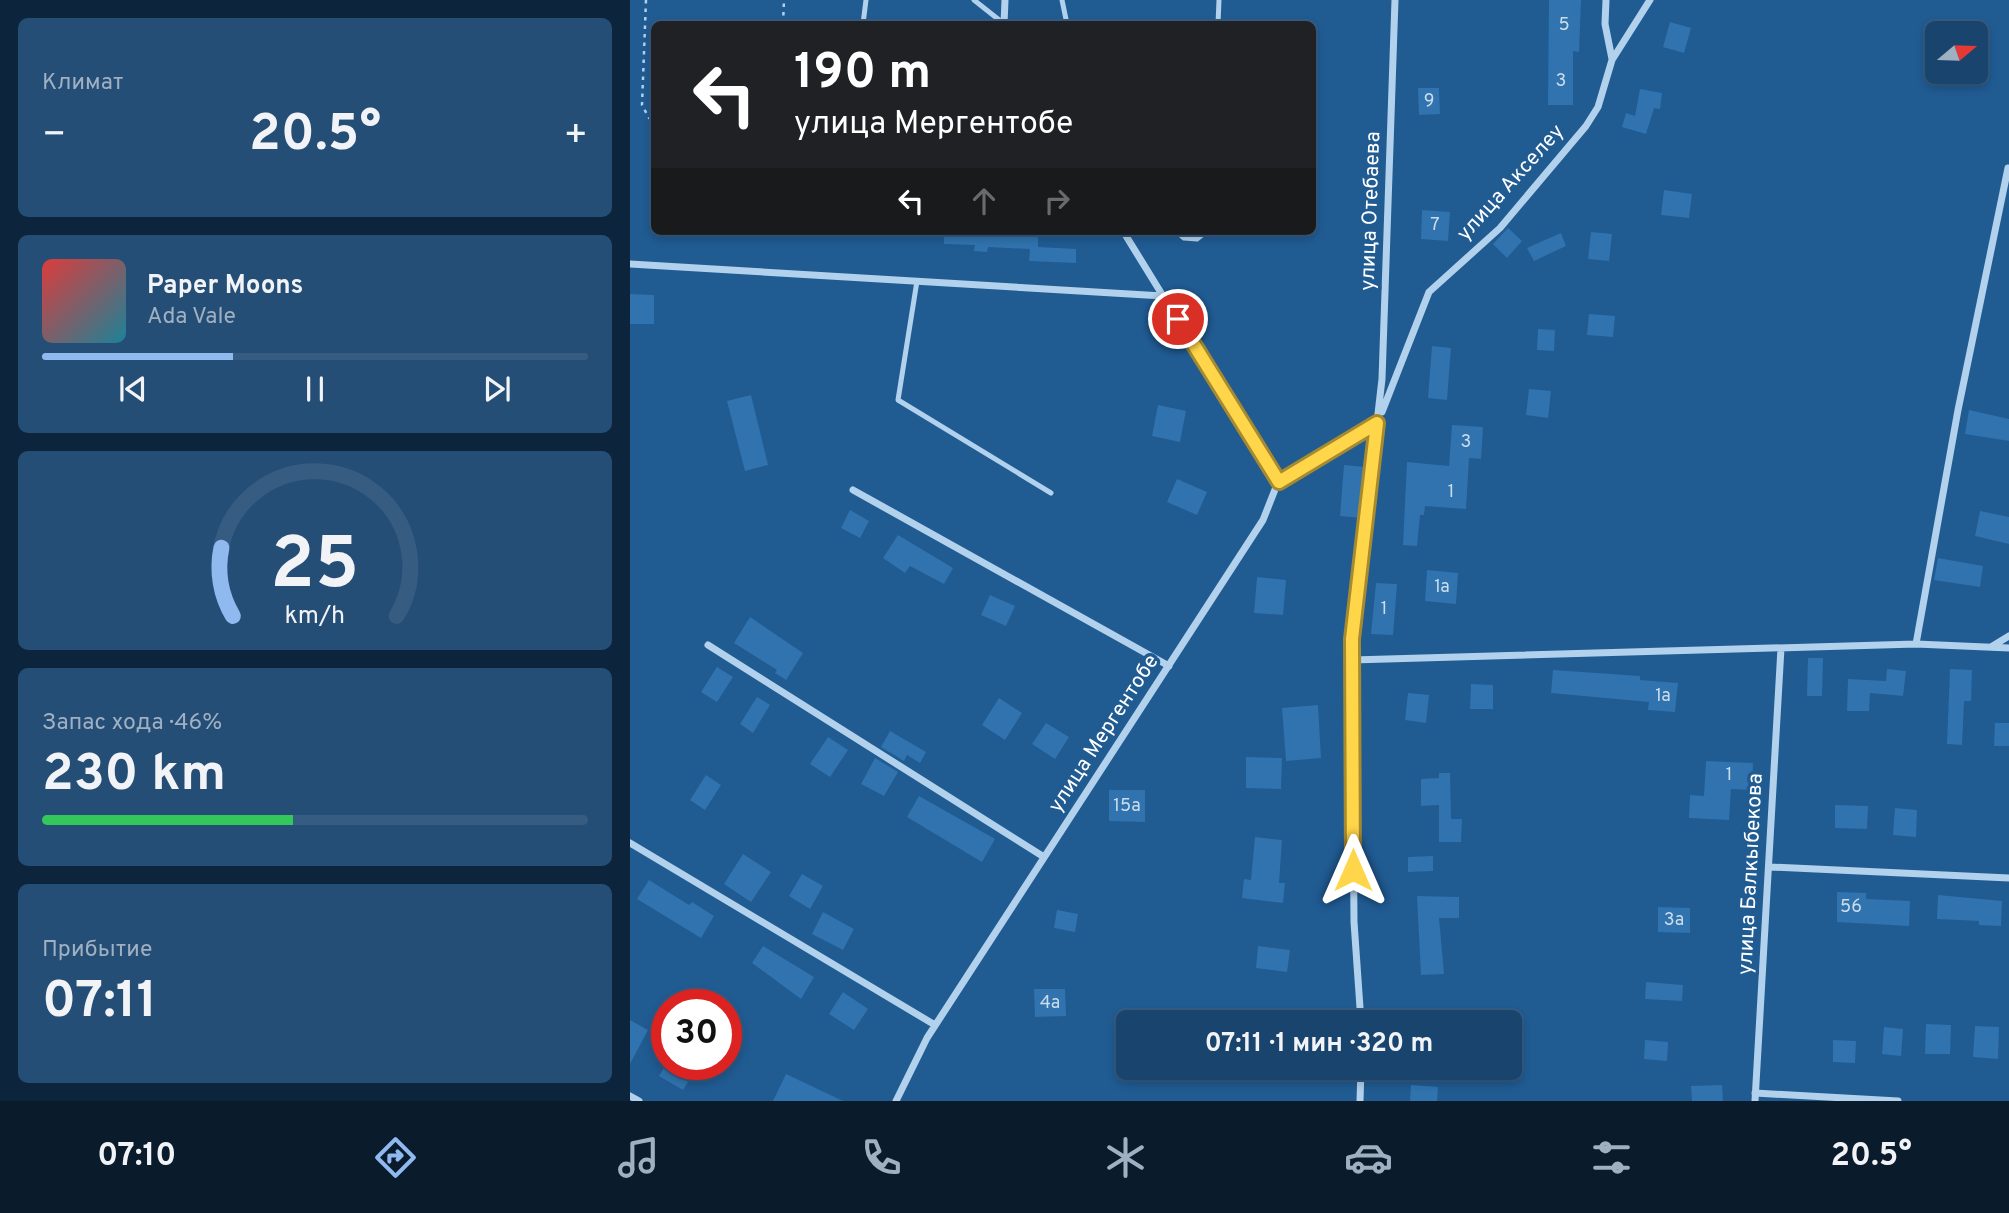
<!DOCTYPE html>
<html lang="ru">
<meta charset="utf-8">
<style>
:root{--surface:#18446e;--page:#254e76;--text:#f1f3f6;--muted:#9fb0c2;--line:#365c81;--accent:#90b9f0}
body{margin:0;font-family:Overpass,sans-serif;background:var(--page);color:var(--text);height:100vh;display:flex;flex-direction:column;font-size:26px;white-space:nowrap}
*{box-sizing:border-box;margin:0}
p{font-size:23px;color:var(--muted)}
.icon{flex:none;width:38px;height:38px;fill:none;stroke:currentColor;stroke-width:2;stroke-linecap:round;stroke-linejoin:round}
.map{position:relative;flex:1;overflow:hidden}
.side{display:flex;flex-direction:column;gap:18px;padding:18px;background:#0d253c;width:630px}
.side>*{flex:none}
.hud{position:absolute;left:21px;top:21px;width:665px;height:214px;border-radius:10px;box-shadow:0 4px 10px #0003,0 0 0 2px var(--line);background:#202124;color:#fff;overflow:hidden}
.needle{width:46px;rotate:71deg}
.tools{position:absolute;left:1295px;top:21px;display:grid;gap:14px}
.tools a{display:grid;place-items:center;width:63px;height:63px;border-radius:10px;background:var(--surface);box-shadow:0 4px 10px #0003,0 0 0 2px var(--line);font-size:35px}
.speed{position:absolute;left:21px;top:989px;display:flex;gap:14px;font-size:35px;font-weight:700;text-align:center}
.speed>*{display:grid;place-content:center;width:91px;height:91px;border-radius:50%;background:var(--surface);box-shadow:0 4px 10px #0003,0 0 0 2px var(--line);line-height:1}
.speed .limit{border:10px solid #d22;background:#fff;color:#111}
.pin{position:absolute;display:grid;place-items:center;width:60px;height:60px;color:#fff;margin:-30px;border:4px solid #fff;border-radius:50%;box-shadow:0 2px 7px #0007}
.me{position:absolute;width:77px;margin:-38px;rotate:0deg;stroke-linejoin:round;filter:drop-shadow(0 0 5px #0008)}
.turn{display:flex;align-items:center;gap:24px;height:147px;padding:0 28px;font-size:32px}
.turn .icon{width:91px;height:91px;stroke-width:2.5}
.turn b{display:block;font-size:49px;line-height:60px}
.lanes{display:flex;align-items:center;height:66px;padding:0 28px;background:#0003;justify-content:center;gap:35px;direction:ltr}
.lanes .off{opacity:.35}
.big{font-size:52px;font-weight:700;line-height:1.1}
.side .tile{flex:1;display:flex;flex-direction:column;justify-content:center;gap:10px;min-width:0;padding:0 24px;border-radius:10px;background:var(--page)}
.side .dial{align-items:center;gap:0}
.dial svg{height:182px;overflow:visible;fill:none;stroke:var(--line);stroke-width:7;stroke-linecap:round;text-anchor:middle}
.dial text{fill:var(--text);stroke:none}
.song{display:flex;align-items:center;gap:21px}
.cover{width:84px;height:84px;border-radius:10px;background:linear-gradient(135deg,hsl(0 70% 55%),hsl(190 70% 35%))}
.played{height:7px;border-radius:4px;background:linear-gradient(90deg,var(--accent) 35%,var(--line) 35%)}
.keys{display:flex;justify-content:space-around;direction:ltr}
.heat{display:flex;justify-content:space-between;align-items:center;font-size:38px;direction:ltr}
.charge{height:10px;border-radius:5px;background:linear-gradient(90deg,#34c759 46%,var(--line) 0)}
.trip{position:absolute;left:486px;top:1010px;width:406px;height:70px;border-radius:10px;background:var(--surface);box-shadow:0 4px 10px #0003,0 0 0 2px var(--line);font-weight:700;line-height:70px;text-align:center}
.tabs{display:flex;height:112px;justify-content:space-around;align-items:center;background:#0a1b2c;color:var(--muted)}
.tabs .icon{width:49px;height:49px}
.tabs .current{color:var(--accent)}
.tabs b{font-size:32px;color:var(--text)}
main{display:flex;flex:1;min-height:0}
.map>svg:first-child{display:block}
.building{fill:#3073af}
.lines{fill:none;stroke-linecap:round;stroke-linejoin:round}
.path{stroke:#b2d1ed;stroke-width:2.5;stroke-dasharray:3.5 5;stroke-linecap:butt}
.lane{stroke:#b2d1ed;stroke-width:5}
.street{stroke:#b2d1ed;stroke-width:7}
.route-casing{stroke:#a68a30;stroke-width:18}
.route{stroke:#ffd54a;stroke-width:12}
.labels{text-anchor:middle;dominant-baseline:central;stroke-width:7;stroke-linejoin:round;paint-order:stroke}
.number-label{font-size:18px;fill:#cbdceb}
.street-label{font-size:21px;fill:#fff;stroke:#205b92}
</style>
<main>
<section class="side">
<div class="tile"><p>Климат</p>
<div class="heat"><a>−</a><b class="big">20.5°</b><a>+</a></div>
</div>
<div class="tile">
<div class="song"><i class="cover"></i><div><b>Paper Moons</b><p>Ada Vale</p></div></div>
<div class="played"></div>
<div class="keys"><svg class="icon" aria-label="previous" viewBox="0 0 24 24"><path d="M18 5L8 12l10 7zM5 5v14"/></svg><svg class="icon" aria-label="pause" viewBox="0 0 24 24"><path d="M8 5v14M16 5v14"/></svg><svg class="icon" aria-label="next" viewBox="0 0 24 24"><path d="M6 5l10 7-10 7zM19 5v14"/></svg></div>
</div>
<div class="tile dial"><svg viewBox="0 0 100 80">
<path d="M14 69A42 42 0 1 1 86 69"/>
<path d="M14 69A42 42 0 0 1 9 39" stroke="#90b9f0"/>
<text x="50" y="56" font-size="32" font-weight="700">25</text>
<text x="50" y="72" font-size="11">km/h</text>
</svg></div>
<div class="tile"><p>Запас хода · 46%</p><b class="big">230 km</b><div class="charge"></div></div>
<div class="tile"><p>Прибытие</p><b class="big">07:11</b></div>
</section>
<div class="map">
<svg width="1379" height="1101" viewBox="0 0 1379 1101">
<rect width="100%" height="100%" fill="#205b92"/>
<!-- building -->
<path class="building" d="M919 0H951L949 52 943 51V105H918Z
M1040 22 1061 28 1054 53 1033 47Z
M788 88H809L810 114 789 115Z
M1010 89 1032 93 1030 109 1024 108 1016 134 992 127 996 113 1005 116Z
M1034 190 1062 194 1059 218 1031 215Z
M792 210 820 212 818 241 791 239Z
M878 228 892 241 877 258 863 244Z
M314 231H408V247L446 249V263L399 261 400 249 358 247 357 252 344 251 345 245 314 244Z
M961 232 982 234 979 261 958 259Z
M931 233 936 246 904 261 897 248Z
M0 294 24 295V324H0Z
M959 314 985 316 983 337 957 335Z
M908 329 925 330 924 351 907 350Z
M802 346 821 348 817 400 798 398Z
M899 389 921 391 918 418 896 415Z
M121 395 138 465 115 471 97 401Z
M528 405 556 411 550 442 522 436Z
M1339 410 1379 419V441L1335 434Z
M822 425 853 427 851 459 839 458 836 509 795 506 794 515H790L787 546 773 545 777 462 819 466Z
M714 465 735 467 730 518 710 516Z
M547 479 577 492 567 515 537 502Z
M220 510 239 521 230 538 211 528Z
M1350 511 1379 517V544L1345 536Z
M268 535 323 568 314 584 280 566 275 573 253 558Z
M1308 558 1353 566 1350 587 1304 580Z
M797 570 828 573 826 604 795 601Z
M627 577 656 580 653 615 624 613Z
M746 583 767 584 763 635 741 634Z
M360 595 385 606 376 626 351 615Z
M120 617 173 653 156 680 145 673 147 670 104 643Z
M1178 658H1193L1192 696H1177Z
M87 667 103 677 87 702 71 692Z
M1257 669 1276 671 1273 696 1240 693 1239 711H1217L1218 679 1256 681Z
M1320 669 1342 670 1341 701H1334L1332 745 1317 744Z
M923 670 1010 676V680L1048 683 1045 712 1018 710 1019 702 921 693Z
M841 684 863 685V709H840Z
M778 693 799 695 796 723 775 720Z
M127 697 140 705 123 733 110 724Z
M369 698 392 713 375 740 352 725Z
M688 705 691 758 656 761 652 708Z
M416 723 439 737 425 759 402 744Z
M1365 723H1379V746H1364Z
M260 731 296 752 290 763 277 755 274 761 251 747Z
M198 737 218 750 200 777 180 764Z
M616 757 652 758 651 789 616 788Z
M245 758 268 772 254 796 231 784Z
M1076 761 1123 763 1122 790 1101 789 1099 820 1059 818 1060 795 1074 796Z
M809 773H820L821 819H832L831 842H809V805L791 806V779L809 778Z
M76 775 91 785 75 810 60 800Z
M479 790H515V822L479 821Z
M289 796 365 839 352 862 277 817Z
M1205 805 1238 806 1237 829 1205 828Z
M1265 808 1287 810 1286 837 1263 835Z
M625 837 652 840 649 883H655L653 903 612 898 614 879 621 880Z
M113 854 141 872 121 902 94 884Z
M803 856V871L778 872V857Z
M172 874 193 886 180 909 159 896Z
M19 880 59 905 62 902 84 916 71 938 7 899Z
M1207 892 1236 893V899L1280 901 1279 926 1207 922Z
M1308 895 1372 901 1371 926 1349 925V921L1307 919Z
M787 896 829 897V918H809L814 974 791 975Z
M1028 907 1060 908V933L1028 932Z
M427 910 448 914 445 932 424 928Z
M193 912 224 929 213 950 182 934Z
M133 946 184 977 171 999 122 963Z
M628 946 660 950 657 972 626 968Z
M1016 982 1053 985 1052 1001 1015 999Z
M404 989H435L436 1016 405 1017Z
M213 992 238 1009 224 1030 199 1014Z
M0 1020 18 1030 0 1064Z
M1296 1024 1321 1025 1320 1054H1295Z
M1345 1026 1369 1027 1368 1059 1343 1057Z
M1254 1027 1273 1029 1271 1056 1252 1054Z
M1015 1040 1038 1042 1037 1061 1014 1059Z
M1203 1040 1226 1041 1225 1063 1203 1062Z
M37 1063 62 1075 53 1090 29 1076Z
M156 1074 213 1101H143Z
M781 1085 808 1087 807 1101H780Z
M1092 1085 1093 1101H1062L1061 1086Z"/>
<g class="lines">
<!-- path -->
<path class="path" d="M16 0 12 105 19 118 24 119
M153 24 154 0"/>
<!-- lane -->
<path class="lane" d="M344 0 373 23
M432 0 437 24
M233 24 236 0
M588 24 589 0
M546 231 554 238 567 239 577 231
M287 281 268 400 421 493"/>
<!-- street -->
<path class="street" d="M976 0 975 24 982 59
M374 24 375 0
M493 231 533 296
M0 264 533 296 648 482
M752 412 799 292 870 228 956 126 968 107 982 60 1020 0
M223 490 539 666
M1286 644 1328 410 1378 168
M78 645 414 857
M1361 647 1379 636
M722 660 1286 644 1379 648
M0 843 305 1025
M1140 867 1379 878
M731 1022 724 922 722 639 752 379 765 0
M1125 1093 1268 1101
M0 1096 9 1101
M266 1101 297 1038 633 520 648 482 747 423
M730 1101 731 1068
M1125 1101 1151 648"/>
</g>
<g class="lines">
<defs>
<path id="route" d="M548 319 649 482 747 423 722 639 723 870"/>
</defs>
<!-- route casing -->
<use href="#route" class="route-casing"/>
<!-- route -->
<use href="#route" class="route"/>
</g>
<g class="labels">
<!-- number labels -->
<g class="number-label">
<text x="934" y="25">5</text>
<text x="931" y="81">3</text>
<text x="799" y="101">9</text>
<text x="805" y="225">7</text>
<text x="836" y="442">3</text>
<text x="821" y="492">1</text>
<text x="812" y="587">1а</text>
<text x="754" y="609">1</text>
<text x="1033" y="696">1а</text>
<text x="1099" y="775">1</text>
<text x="497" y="806">15а</text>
<text x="1221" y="907">56</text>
<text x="1044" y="920">3а</text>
<text x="420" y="1003">4а</text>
</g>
<!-- street labels -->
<g class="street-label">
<text transform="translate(881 183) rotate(-48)">улица Акселеу</text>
<text transform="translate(741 211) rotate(-88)">улица Отебаева</text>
<text transform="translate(474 734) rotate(-57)">улица Мергентобе</text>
<text transform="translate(1121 874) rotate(-87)">улица Балкыбекова</text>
</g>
</g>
</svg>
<div class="tools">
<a><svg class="needle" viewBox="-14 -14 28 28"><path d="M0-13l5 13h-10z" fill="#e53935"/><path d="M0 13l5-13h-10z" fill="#9fb0c2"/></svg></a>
</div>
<div class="speed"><div class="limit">30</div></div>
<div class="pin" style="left:548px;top:319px;background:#d93025"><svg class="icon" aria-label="arrive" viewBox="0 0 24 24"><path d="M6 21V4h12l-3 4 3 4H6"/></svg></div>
<svg class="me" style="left:723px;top:870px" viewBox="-20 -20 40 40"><path d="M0-17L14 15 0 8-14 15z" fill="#ffd54a" stroke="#fff" stroke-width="4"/></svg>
<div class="trip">07:11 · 1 мин · 320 m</div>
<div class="hud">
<div class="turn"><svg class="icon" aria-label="left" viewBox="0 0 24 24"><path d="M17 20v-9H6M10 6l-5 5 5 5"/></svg><div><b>190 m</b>улица Мергентобе</div></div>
<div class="lanes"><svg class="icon" aria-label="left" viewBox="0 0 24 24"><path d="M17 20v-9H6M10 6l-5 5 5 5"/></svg><svg class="icon off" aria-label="ahead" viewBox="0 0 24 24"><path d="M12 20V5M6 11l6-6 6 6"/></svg><svg class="icon off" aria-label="right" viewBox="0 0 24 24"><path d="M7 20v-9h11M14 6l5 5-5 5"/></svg></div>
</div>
</div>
</main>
<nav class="tabs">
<b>07:10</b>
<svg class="icon current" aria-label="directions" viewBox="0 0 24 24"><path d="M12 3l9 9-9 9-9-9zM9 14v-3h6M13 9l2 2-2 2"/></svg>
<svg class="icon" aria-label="music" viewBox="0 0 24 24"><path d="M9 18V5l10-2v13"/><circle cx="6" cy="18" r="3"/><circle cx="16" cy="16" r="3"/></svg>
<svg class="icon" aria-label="phone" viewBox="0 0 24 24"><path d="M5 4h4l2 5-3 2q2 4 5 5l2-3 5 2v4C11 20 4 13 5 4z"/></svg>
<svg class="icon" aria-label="climate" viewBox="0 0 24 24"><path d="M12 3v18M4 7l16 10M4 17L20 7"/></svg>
<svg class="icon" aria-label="car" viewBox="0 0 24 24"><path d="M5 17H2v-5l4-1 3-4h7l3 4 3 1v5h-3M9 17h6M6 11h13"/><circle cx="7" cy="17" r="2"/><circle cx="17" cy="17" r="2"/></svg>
<svg class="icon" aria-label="filters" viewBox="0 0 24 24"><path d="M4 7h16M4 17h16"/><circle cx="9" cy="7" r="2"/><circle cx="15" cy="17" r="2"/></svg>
<b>20.5°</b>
</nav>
